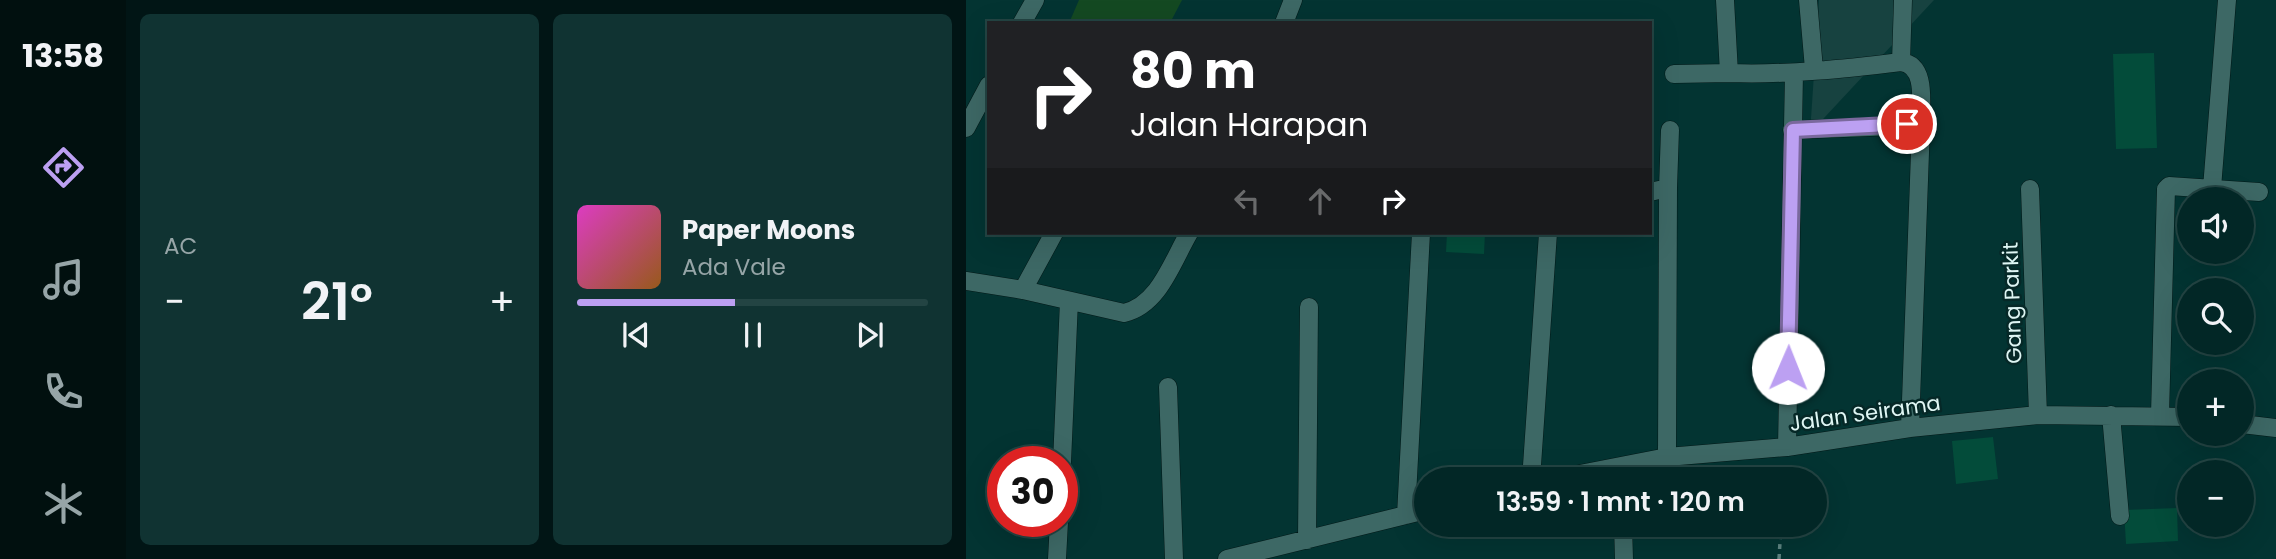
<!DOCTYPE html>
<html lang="id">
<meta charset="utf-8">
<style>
:root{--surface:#022726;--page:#103332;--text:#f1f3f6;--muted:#96a5a7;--line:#234443;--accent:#bca0f2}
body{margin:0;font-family:Poppins,sans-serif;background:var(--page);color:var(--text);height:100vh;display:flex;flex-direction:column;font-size:26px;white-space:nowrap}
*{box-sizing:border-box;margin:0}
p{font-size:23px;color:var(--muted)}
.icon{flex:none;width:38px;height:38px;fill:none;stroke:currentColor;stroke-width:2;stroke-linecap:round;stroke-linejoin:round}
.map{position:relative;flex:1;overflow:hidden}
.drawer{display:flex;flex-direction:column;gap:14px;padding:14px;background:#011515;width:840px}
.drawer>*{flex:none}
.guide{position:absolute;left:21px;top:21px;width:665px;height:214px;border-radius:0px;box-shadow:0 7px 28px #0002,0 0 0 2px var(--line);background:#202124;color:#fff;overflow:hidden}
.buttons{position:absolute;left:1211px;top:187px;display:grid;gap:14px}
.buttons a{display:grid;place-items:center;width:77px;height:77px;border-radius:50%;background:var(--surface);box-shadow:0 7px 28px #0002,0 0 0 2px var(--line);font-size:35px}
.speed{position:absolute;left:21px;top:446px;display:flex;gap:14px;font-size:35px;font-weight:700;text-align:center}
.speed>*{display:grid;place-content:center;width:91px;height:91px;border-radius:50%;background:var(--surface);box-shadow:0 7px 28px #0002,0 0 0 2px var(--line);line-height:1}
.speed .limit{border:10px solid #d22;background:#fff;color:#111}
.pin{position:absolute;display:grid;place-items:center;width:60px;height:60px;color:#fff;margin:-30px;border:4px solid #fff;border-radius:50%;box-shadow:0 2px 7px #0007}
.me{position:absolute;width:77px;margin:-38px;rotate:1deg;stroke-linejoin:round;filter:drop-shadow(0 0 5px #0008)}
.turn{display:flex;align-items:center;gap:24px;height:147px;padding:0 28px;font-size:32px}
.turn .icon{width:91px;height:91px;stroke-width:2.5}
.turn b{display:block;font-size:49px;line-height:60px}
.lanes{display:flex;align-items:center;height:66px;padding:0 28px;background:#0003;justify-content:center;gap:35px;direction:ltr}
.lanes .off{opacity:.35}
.big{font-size:52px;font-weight:600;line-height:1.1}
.drawer .widget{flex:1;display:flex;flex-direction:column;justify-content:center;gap:10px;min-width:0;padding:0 24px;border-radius:10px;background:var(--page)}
.song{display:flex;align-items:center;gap:21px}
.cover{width:84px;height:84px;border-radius:10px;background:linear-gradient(135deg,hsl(310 70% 55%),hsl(30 70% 35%))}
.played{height:7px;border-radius:4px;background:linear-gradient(90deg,var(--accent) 45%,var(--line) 45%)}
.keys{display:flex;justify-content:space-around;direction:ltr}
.heat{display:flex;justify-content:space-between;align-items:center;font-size:38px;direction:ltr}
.drawer .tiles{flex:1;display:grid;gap:14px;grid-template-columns:repeat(2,1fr)}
.trip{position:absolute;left:448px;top:467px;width:413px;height:70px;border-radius:35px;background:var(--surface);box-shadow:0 7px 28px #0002,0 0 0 2px var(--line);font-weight:600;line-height:70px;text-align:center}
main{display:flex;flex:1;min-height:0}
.tabs{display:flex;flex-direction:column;width:126px;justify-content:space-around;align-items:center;background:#01100f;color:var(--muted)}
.tabs .icon{width:49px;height:49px}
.tabs .on{color:var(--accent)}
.tabs b{font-size:32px;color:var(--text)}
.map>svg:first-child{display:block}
.built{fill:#174240}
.green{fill:#144922}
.building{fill:#034c3a}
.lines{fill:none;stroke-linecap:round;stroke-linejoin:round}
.street-casing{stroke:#031918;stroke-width:19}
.path{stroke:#5d8381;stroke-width:3.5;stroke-dasharray:5 5;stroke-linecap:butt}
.street{stroke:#3d6865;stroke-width:18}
.route-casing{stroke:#7a689d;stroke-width:18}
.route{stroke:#bca0f2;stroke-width:12}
.labels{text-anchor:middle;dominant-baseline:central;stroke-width:5;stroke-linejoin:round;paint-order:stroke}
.street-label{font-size:21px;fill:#dff6f4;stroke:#062827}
</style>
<main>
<nav class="tabs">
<b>13:58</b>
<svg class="icon on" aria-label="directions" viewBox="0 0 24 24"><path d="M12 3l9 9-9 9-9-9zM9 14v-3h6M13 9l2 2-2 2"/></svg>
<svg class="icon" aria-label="music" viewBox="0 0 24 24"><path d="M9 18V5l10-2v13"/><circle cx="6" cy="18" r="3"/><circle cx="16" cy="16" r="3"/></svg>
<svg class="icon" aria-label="phone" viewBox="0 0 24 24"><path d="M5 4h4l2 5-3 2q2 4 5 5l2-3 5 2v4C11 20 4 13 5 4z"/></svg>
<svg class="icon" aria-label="climate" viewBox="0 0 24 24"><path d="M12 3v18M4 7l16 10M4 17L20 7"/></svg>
</nav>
<section class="drawer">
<div class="tiles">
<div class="widget"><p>AC</p>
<div class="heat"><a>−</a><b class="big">21°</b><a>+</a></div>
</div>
<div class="widget">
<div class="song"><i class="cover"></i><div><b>Paper Moons</b><p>Ada Vale</p></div></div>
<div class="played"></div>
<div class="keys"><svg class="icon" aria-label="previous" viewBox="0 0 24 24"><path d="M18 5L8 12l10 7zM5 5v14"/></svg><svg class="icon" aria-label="pause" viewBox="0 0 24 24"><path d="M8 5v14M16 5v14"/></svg><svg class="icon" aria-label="next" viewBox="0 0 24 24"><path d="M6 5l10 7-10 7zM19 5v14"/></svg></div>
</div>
</div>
</section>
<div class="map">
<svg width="1310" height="559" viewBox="0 0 1310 559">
<rect width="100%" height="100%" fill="#033432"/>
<!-- built -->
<path class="built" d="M853 0H968L844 133Z"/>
<!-- green -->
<path class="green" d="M113 0H216L204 23H103Z"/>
<!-- building -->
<path class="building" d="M1188 53 1191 148 1150 149 1147 54Z
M481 233H519L518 254 480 252Z
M1027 437 1032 479 990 484 986 441Z
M1211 508 1212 541 1160 544 1158 510Z"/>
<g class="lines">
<defs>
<path id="street" d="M759 0 763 73C821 75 878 69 935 62 962 65 954 106 955 125L944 428
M842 0 848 69
M56 23 69 0
M318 23 327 0
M935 62 937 0
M708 74 763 73
M0 128 23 85
M826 130 955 125
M1246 188 1261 0
M1064 189 1072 415
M684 192 702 188 704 130
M0 281 57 290 158 313C193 305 206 262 223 233
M57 290 88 233
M202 387 208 559
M1145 415 1154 516
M1194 415 1200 189 1203 186 1293 192
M1276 424 1310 428
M821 447 828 74
M701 457 702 188
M96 462 103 301
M565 480 582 233
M583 480 701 457 821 447 944 428 1072 415 1223 417
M440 515 455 233
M657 525 658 559
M341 540 343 307
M91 559 93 522
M261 559 460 510"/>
</defs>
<!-- street casing -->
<use href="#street" class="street-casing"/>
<!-- path -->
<path class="path" d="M818 480 819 464
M813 559 815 525"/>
<!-- street -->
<use href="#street" class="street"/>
</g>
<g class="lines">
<defs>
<path id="route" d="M822 368 827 130 941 124"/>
</defs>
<!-- route casing -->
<use href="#route" class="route-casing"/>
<!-- route -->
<use href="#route" class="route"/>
</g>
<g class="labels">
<!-- street labels -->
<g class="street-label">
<text transform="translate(1046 303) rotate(-92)">Gang Parkit</text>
<text transform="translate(899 413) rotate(-8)">Jalan Seirama</text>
</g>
</g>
</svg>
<div class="buttons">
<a><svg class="icon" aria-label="sound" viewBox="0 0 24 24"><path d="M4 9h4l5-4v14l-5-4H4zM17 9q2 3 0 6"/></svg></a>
<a><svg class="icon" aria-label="search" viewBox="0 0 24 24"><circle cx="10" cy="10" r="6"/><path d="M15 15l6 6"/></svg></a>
<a>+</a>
<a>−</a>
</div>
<div class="speed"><div class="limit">30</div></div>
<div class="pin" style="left:941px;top:124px;background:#d93025"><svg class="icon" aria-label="arrive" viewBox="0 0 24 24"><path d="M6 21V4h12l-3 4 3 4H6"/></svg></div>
<svg class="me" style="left:822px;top:368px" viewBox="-20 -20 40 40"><circle r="19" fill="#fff"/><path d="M0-13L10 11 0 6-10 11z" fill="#bca0f2"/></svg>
<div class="trip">13:59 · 1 mnt · 120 m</div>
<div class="guide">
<div class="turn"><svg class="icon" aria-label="right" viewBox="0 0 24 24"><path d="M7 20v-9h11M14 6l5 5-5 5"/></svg><div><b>80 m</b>Jalan Harapan</div></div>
<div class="lanes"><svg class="icon off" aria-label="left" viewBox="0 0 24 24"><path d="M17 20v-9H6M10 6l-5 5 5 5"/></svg><svg class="icon off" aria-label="ahead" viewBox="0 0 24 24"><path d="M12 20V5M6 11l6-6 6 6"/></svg><svg class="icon" aria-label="right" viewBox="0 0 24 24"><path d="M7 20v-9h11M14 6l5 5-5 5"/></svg></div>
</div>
</div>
</main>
